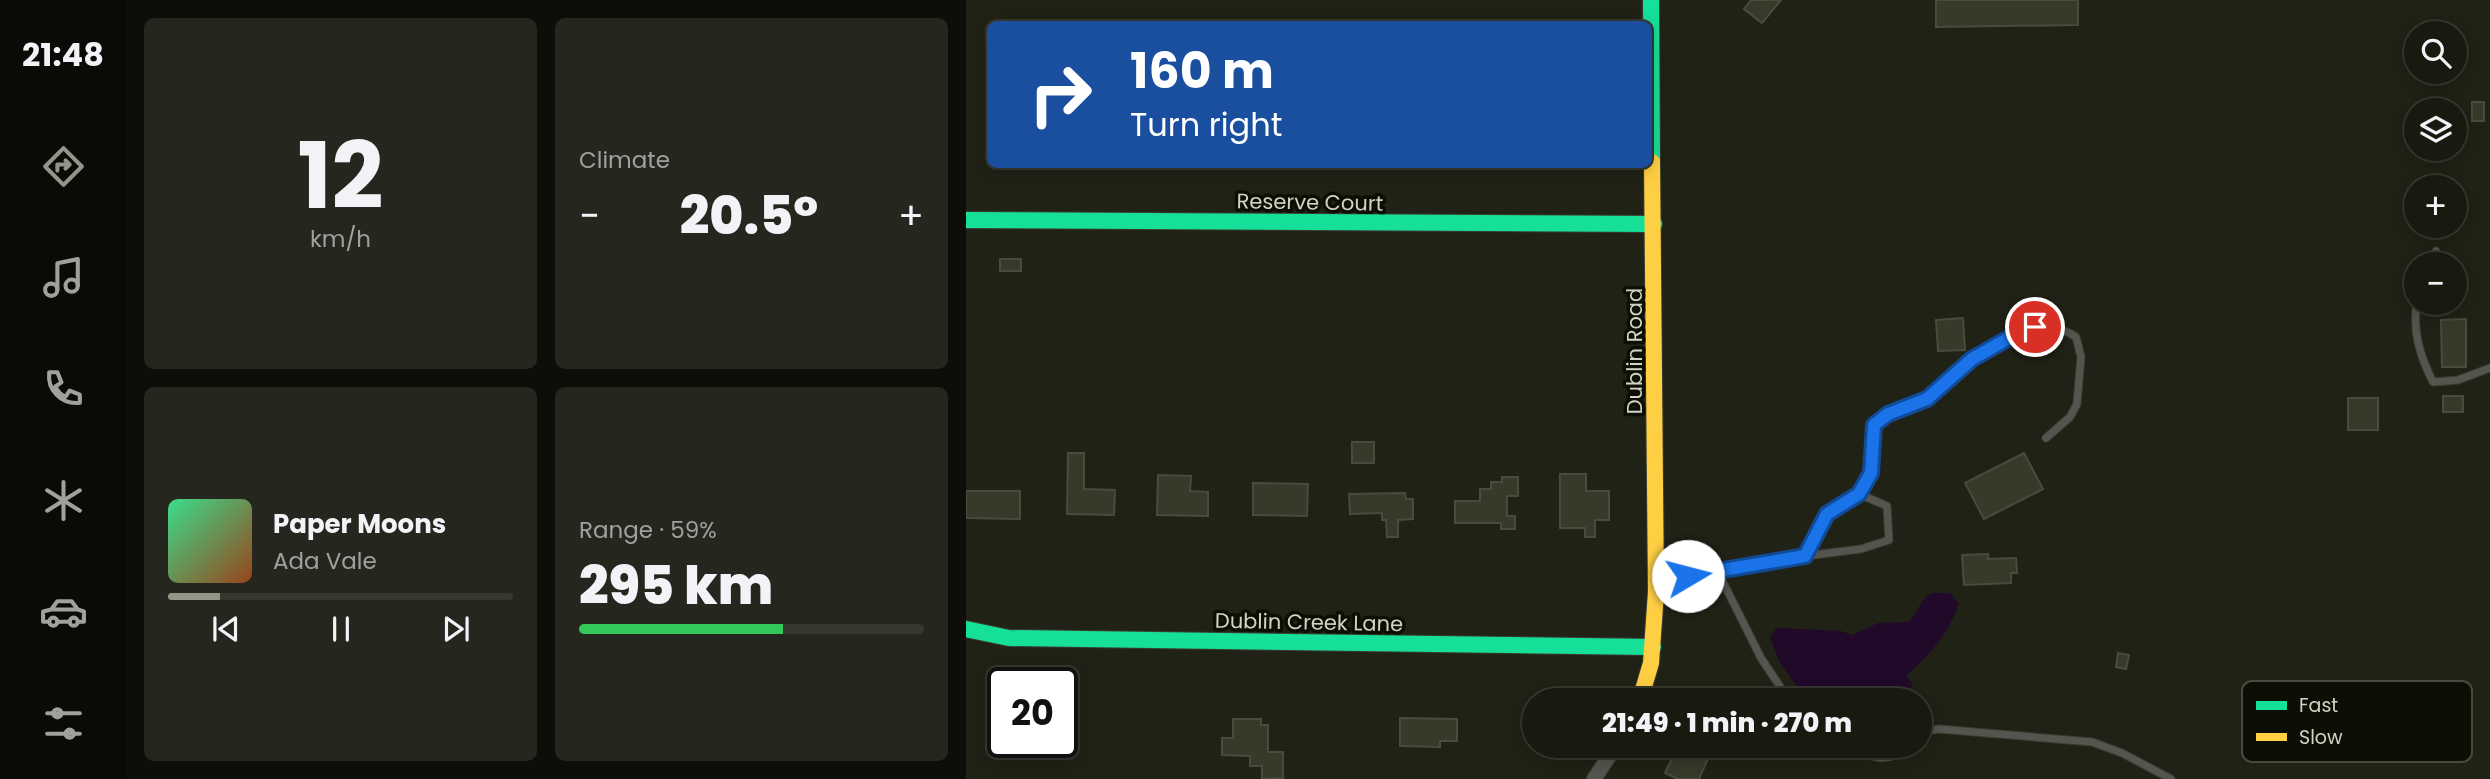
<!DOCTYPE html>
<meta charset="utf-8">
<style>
:root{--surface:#181a10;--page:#25271e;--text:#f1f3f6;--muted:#9fa19f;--line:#363830;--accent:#939587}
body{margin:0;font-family:Poppins,sans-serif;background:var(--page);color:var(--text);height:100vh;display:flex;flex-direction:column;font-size:26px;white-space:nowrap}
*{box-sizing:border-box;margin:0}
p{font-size:23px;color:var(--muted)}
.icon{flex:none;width:38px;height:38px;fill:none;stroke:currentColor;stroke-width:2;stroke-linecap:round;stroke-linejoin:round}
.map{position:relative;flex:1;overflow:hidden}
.sheet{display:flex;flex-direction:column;gap:18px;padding:18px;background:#0d0e09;width:840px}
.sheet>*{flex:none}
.hud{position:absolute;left:21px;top:21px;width:665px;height:147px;border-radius:10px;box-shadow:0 4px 18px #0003,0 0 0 2px var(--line);background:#1a4fa0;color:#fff;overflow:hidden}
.fabs{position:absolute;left:1438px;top:21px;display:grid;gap:14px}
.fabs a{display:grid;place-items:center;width:63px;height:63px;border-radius:50%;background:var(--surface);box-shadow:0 4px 18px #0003,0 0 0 2px var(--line);font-size:35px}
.speed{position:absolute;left:21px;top:667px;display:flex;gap:14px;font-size:35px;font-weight:700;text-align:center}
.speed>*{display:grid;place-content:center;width:91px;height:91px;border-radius:50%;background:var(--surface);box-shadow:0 4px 18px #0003,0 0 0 2px var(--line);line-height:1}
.speed .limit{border:4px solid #111;border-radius:10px;background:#fff;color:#111}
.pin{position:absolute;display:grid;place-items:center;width:60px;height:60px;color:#fff;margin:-30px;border:4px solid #fff;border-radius:50%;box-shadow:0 2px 7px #0007}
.me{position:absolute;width:77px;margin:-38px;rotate:82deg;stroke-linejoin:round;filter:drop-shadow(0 0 5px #0008)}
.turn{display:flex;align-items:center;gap:24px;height:147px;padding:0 28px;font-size:32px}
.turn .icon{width:91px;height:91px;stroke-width:2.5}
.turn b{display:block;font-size:49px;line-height:60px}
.big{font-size:52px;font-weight:800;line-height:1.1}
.sheet .widget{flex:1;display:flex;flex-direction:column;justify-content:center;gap:10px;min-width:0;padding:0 24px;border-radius:10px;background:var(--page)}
.sheet .dial{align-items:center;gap:0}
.dial b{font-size:91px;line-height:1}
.song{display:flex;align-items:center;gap:21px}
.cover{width:84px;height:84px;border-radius:10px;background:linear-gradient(135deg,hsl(150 70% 55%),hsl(20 70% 35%))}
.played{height:7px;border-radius:4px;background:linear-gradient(90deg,var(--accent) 15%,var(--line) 15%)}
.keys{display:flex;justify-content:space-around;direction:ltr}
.heat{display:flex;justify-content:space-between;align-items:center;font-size:38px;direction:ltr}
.charge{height:10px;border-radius:5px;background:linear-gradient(90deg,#34c759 59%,var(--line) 0)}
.sheet .tiles{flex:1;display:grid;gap:18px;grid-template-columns:repeat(2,1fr)}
.trip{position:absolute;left:556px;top:688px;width:410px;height:70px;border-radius:35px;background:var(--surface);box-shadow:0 4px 18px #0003,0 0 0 2px var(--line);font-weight:800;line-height:70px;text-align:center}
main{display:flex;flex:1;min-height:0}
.tab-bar{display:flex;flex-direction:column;width:126px;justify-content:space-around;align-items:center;background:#0a0a06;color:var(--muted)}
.tab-bar .icon{width:49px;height:49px}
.tab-bar .current{color:var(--accent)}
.tab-bar b{font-size:32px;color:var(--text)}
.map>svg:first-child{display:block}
.water{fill:#21092a}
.building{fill:#373929;stroke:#494b3f;stroke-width:2}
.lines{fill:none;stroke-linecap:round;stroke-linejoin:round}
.lane-casing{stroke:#3b3d32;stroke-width:9}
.street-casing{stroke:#3b3d32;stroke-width:16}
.fast-casing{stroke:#3b3d32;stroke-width:18}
.slow-casing{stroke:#3b3d32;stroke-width:18}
.lane{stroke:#555550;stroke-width:7}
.street{stroke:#555550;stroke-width:14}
.fast{stroke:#16e098;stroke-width:16}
.slow{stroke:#ffcf43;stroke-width:16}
.route-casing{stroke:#114b97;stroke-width:18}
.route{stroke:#1a73e8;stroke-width:12}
.labels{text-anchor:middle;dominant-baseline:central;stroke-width:7;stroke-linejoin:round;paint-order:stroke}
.street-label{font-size:21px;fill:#d1d3c5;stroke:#0d0f05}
.key{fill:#0d0f05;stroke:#484a3f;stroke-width:2}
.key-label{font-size:19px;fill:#d1d3c5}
</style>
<main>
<nav class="tab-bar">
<b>21:48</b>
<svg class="icon current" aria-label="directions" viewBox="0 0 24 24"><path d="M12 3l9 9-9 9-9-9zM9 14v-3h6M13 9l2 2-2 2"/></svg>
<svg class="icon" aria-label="music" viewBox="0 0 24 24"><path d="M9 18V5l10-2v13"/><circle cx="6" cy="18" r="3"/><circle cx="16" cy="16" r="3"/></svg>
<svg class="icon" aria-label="phone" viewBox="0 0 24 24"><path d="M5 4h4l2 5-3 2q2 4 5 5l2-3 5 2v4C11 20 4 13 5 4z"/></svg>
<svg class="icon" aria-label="climate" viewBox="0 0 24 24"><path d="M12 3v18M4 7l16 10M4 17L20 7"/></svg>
<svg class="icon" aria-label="car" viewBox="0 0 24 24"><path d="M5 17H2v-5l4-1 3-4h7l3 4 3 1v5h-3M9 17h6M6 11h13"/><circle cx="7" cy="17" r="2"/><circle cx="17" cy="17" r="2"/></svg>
<svg class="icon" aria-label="filters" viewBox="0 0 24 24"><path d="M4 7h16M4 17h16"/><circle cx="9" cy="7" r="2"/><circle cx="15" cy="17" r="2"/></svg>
</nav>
<section class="sheet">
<div class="tiles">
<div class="widget dial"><b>12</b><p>km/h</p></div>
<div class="widget"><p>Climate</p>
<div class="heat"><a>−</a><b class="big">20.5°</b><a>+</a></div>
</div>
<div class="widget">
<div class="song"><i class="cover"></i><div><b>Paper Moons</b><p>Ada Vale</p></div></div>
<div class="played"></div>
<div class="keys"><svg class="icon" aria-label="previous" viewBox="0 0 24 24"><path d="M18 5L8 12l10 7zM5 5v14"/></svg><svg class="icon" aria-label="pause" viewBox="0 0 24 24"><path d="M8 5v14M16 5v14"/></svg><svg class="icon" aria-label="next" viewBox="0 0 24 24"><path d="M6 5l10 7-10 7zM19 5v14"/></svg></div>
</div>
<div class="widget"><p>Range · 59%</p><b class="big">295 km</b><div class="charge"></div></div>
</div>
</section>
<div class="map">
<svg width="1524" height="779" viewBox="0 0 1524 779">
<rect width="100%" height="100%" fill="#202215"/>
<!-- water -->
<path class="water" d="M965 593H984L993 604C981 635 964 655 940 676L947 684 939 700H841L814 663 804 637 811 628 875 631 886 635 912 623 942 622C952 612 954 601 965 593Z"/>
<!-- building -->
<path class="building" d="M785 0H815L796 23 778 9Z
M970 0H1112V25L970 27Z
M1506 102H1518V121H1506Z
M1456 226H1479V235H1456Z
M34 259H55V271H34Z
M997 318 999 350 972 351 970 320Z
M1500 319V367H1476L1475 320Z
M1477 396H1497V412H1477Z
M1382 398H1412V430H1382Z
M386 442H408V463H386Z
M102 453H118V489L149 490 148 515 101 514Z
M1058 453 1077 489 1018 519 999 483Z
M594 474H620V491H643V520H629V537H619V528H594Z
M192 475 225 476 224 491 242 492V516L191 515Z
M536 477H552V496H541V516H549V529H535V523H489V501H514V489H525V482H536Z
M287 483 342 484 341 516 287 515Z
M0 491H54V519L0 518Z
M439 493 440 499H447V519L432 520V537H421L420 520H416V513L384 514 383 494Z
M1022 554V559L1050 558 1051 573H1045V583L998 585 996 555Z
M1152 653 1163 655 1160 669 1150 667Z
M434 718 491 719V741H474V747L434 746Z
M267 719H295V725H302V752H317V778L296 779V766H284V756L256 755V738H267Z
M712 746H725L744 754 733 779H712L699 773Z"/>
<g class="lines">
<defs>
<path id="lane" d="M1464 264 1470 251
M1451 302C1446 331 1454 356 1467 382L1492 380 1524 368
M839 556 895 549 923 540 921 506 893 494
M752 572 795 658 823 700
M690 577 752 572 839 556 861 515 893 494 905 473 908 425 922 414 961 399 1006 359 1059 329C1077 326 1095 326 1110 337L1115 357 1111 404 1104 417 1080 438
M954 732 973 729 1126 742 1156 753 1205 779
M884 746C904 758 923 765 941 746"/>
<path id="street" d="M628 779 650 746"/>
<path id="fast" d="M685 0 686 162
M0 220 688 224
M0 629 43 638 687 647"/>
<path id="slow" d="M674 700 685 663 690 592 686 162"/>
</defs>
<!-- lane casing -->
<use href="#lane" class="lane-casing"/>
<!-- street casing -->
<use href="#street" class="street-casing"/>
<!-- fast casing -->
<use href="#fast" class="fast-casing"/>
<!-- slow casing -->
<use href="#slow" class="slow-casing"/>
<!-- lane -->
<use href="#lane" class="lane"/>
<!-- street -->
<use href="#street" class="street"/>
<!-- fast -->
<use href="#fast" class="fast"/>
<!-- slow -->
<use href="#slow" class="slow"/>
</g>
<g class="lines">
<defs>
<path id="route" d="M722 576 839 556 861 514 893 494 905 473 908 425 922 414 961 399 1006 359 1059 329 1069 327"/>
</defs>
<!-- route casing -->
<use href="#route" class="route-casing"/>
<!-- route -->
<use href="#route" class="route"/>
</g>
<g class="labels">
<!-- street labels -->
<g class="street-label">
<text transform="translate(344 202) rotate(1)">Reserve Court</text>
<text transform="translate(668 351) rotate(-90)">Dublin Road</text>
<text transform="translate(343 622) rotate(1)">Dublin Creek Lane</text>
</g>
</g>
<!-- legend -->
<rect x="1276" y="681" width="230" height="81" rx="10" class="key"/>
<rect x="1290" y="701" width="31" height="9" fill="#16e098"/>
<rect x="1290" y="733" width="31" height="8" fill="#ffcf43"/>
<g class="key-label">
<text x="1333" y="712">Fast</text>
<text x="1333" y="744">Slow</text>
</g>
</svg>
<div class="fabs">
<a><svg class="icon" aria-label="search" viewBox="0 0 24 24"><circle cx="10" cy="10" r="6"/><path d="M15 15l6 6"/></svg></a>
<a><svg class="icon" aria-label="layers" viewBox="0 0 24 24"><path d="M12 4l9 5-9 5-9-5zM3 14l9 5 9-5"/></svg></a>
<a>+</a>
<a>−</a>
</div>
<div class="speed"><div class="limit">20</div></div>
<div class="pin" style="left:1069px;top:327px;background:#d93025"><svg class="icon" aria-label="arrive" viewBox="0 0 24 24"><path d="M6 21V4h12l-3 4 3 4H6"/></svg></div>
<svg class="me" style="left:722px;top:576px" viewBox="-20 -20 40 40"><circle r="19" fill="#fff"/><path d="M0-13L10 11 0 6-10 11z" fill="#1a73e8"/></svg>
<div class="trip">21:49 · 1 min · 270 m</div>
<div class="hud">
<div class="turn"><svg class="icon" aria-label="right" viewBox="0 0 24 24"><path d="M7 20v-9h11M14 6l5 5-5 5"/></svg><div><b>160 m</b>Turn right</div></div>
</div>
</div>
</main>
